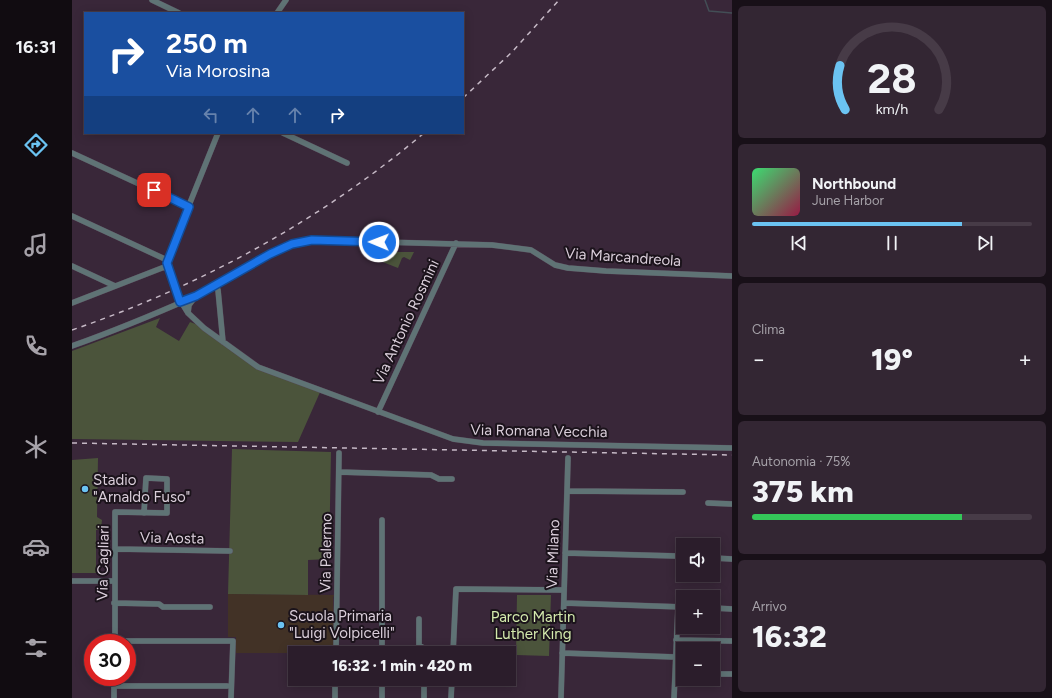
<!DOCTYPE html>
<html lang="it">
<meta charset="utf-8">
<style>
:root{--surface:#2b1d2b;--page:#332633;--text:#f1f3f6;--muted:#a6a2a9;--line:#473b47;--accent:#6bc3f2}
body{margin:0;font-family:Figtree,sans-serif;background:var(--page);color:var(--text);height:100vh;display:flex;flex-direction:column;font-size:15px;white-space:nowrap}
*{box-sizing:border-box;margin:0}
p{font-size:13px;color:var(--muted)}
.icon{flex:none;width:22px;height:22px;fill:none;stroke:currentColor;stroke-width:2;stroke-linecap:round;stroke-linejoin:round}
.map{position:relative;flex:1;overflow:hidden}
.panel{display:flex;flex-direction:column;gap:6px;padding:6px;background:#181018;width:320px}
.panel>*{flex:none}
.guide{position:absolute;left:12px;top:12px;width:380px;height:122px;border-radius:0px;box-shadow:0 2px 10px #0003,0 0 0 1px var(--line);background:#1a4fa0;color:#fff;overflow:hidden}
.controls{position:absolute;left:604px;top:538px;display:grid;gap:8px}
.controls a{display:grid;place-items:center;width:44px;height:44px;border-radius:0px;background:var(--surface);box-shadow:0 2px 10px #0003,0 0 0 1px var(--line);font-size:20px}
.speed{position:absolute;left:12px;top:634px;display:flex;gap:8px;font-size:20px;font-weight:700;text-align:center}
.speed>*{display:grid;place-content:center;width:52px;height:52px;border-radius:50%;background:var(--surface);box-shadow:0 2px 10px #0003,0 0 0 1px var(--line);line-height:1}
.speed .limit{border:6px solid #d22;background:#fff;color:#111}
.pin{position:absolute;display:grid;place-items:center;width:34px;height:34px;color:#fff;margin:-17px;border-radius:8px;box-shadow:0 2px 6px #0006}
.me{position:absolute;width:44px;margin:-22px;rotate:271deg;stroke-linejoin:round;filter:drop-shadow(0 0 3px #0008)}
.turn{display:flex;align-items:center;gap:14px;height:84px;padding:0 16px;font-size:18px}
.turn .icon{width:52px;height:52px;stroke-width:2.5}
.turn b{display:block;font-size:28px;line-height:34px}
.lanes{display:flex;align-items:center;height:38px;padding:0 16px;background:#0003;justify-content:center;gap:20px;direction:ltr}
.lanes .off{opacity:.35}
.big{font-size:30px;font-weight:800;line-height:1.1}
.panel .tile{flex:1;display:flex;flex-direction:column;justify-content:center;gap:6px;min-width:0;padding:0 14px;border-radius:6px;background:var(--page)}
.panel .dial{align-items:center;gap:0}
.dial svg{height:104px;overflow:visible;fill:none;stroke:var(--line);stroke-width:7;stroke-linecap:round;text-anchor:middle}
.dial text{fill:var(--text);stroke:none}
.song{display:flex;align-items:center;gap:12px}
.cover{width:48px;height:48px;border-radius:6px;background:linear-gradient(135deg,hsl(140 70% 55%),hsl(340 70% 35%))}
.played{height:4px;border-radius:2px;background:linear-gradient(90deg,var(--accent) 75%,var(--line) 75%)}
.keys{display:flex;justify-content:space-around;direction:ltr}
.heat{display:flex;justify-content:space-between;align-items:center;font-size:22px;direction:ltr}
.charge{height:6px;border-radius:3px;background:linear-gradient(90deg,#34c759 75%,var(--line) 0)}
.trip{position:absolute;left:216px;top:646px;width:228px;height:40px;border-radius:0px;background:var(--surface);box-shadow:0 2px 10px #0003,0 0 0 1px var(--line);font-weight:800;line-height:40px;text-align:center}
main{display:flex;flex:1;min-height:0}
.dock{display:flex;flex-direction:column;width:72px;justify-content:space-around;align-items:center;background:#110c11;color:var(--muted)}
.dock .icon{width:28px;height:28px}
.dock .selected{color:var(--accent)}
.dock b{font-size:18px;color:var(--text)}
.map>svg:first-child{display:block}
.education{fill:#423226}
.green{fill:#4b543b}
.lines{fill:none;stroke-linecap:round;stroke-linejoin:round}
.stream{stroke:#434e56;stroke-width:1.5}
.street-casing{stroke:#564556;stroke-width:6}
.street{stroke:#5f7375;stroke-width:5.5}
.rail{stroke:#c6b9c6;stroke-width:1.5;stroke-dasharray:5 5;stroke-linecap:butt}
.street-bridge-casing{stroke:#564556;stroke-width:6;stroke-linecap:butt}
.street-bridge{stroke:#5f7375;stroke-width:5.5}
.route-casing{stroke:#114b97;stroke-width:10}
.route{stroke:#1a73e8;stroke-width:7}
.poi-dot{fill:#6bc3f2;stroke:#1b131b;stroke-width:1.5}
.labels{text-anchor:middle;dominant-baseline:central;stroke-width:4;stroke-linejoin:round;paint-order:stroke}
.street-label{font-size:15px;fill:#daceda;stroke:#1b131b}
.poi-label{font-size:15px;fill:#daceda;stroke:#1b131b;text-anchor:start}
.park-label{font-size:15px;fill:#d4eaad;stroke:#1b131b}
</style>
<main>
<nav class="dock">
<b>16:31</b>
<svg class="icon selected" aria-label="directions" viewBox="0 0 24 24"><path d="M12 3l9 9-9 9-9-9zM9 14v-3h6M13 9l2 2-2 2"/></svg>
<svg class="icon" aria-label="music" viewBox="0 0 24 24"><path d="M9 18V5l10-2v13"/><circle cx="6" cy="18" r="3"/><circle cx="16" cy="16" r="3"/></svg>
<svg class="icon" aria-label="phone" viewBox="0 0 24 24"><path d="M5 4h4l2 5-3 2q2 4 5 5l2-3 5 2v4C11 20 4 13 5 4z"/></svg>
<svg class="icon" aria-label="climate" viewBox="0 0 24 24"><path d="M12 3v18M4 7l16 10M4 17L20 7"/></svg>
<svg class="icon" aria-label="car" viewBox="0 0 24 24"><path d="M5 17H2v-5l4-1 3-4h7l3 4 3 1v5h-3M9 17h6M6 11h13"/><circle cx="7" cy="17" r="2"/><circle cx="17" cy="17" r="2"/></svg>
<svg class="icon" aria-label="filters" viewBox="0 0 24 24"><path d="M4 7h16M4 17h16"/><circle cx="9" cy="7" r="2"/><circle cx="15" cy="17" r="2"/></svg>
</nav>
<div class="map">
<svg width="660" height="698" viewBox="0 0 660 698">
<rect width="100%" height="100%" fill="#392739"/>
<!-- education -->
<path class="education" d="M156 594 263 595 261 597 262 653H164V637H156Z"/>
<!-- green -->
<path class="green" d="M303 252H342L338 260 332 257 330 258 326 268 303 259Z
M88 318 84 327 107 341 118 322 129 326 186 367 249 390 226 442 0 439V351Z
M160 449 259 452 257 559 236 560V595L156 594Z
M26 458 25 517 30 520 29 529 24 530V573H0V460Z
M445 595H479L477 656 444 655Z"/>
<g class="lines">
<!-- stream -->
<path class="stream" d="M633 0 637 11 660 13"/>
<defs>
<path id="street" d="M80 0 107 13
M205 13 214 0
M211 133 275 163
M0 153 117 207
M0 216 95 260
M0 266 43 286
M101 284 95 268V260L146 133
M143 286 146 290 151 342
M108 300 116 313 132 328 186 367 381 439 411 443 660 448
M0 303 95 266
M116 313 117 305 123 297
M0 346C42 331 83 314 124 296 161 280 193 247 235 240L420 245 459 250 483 265 496 268 534 271 660 276
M306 412 384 243
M267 472 359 475 367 479H380
M495 491 611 492
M636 503 660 504
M310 520V653
M43 549 158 551
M493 553 605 556
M641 558 660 559
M0 581H42
M42 603 87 604 91 607H138
M492 603 611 607
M641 608 660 609
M347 619V645L353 649V653
M604 640 660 641
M43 641H161L159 698
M43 643V512L95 513V479L74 478 72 513
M264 653 267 453
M381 653 384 589 492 590
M490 653 603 657
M603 674H611
M641 674H660
M42 686H155
M42 698V677
M263 698V679
M310 698V679
M352 698V679
M379 698 380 679
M489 698 496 458
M602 698 606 607"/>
</defs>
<!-- street casing -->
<use href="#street" class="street-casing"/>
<!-- street -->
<use href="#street" class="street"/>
<!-- rail -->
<path class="rail" d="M391 98 440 52 487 0
M0 330C128 286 248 221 352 133
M0 443 660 455"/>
<defs>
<path id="street-bridge" d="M101 284 107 297"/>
</defs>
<!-- street-bridge casing -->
<use href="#street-bridge" class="street-bridge-casing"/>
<!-- street-bridge -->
<use href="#street-bridge" class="street-bridge"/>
</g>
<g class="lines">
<defs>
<path id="route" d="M82 190 117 207 95 263 108 302 124 296 198 254 220 244 240 240 307 242"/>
</defs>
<!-- route casing -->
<use href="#route" class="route-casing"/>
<!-- route -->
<use href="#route" class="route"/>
</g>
<!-- markers -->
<g class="poi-dot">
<circle cx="13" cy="489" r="4"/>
<circle cx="209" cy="625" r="4"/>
</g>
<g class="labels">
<!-- street labels -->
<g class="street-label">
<text transform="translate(551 257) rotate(4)">Via Marcandreola</text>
<text transform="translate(334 322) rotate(-65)">Via Antonio Rosmini</text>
<text transform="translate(467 431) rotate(1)">Via Romana Vecchia</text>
<text transform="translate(100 538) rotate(1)">Via Aosta</text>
<text transform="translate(254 553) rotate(-89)">Via Palermo</text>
<text transform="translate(481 554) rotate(-88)">Via Milano</text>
<text transform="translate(31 563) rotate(-89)">Via Cagliari</text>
</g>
<!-- poi labels -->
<g class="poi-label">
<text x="21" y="480">Stadio<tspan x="21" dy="17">"Arnaldo Fuso"</tspan></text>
<text x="217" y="616">Scuola Primaria<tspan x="217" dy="17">"Luigi Volpicelli"</tspan></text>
</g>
<!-- park labels -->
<g class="park-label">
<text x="461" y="617">Parco Martin<tspan x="461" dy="17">Luther King</tspan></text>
</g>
</g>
</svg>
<div class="controls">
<a><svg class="icon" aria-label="sound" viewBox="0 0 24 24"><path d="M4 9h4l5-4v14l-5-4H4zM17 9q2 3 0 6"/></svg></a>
<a>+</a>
<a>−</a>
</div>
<div class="speed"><div class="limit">30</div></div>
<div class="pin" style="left:82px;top:190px;background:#d93025"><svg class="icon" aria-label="arrive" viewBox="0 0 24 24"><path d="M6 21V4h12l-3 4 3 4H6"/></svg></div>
<svg class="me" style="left:307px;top:242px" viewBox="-20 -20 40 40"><circle r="17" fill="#1a73e8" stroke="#fff" stroke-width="3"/><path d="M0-11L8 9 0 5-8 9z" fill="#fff"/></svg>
<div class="trip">16:32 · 1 min · 420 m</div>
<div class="guide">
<div class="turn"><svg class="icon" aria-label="right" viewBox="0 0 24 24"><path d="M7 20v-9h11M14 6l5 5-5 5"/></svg><div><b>250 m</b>Via Morosina</div></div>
<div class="lanes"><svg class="icon off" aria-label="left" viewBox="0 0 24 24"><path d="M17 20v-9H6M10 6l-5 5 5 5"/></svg><svg class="icon off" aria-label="ahead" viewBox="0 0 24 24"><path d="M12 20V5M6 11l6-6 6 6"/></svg><svg class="icon off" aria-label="ahead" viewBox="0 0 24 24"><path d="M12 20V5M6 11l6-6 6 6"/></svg><svg class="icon" aria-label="right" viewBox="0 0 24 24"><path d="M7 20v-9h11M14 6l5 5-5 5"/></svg></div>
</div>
</div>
<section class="panel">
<div class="tile dial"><svg viewBox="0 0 100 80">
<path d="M14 69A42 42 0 1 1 86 69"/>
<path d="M14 69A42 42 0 0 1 10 35" stroke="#6bc3f2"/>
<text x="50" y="56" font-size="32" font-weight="700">28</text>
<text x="50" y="72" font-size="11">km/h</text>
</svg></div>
<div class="tile">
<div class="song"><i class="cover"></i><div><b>Northbound</b><p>June Harbor</p></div></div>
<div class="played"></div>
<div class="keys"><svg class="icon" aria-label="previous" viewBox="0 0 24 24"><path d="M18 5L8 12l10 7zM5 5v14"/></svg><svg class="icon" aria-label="pause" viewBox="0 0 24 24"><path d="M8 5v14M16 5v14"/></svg><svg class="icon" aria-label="next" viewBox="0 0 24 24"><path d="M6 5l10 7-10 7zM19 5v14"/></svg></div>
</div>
<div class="tile"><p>Clima</p>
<div class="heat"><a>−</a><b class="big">19°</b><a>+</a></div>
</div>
<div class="tile"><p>Autonomia · 75%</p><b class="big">375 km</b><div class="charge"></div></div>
<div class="tile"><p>Arrivo</p><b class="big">16:32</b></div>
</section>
</main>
